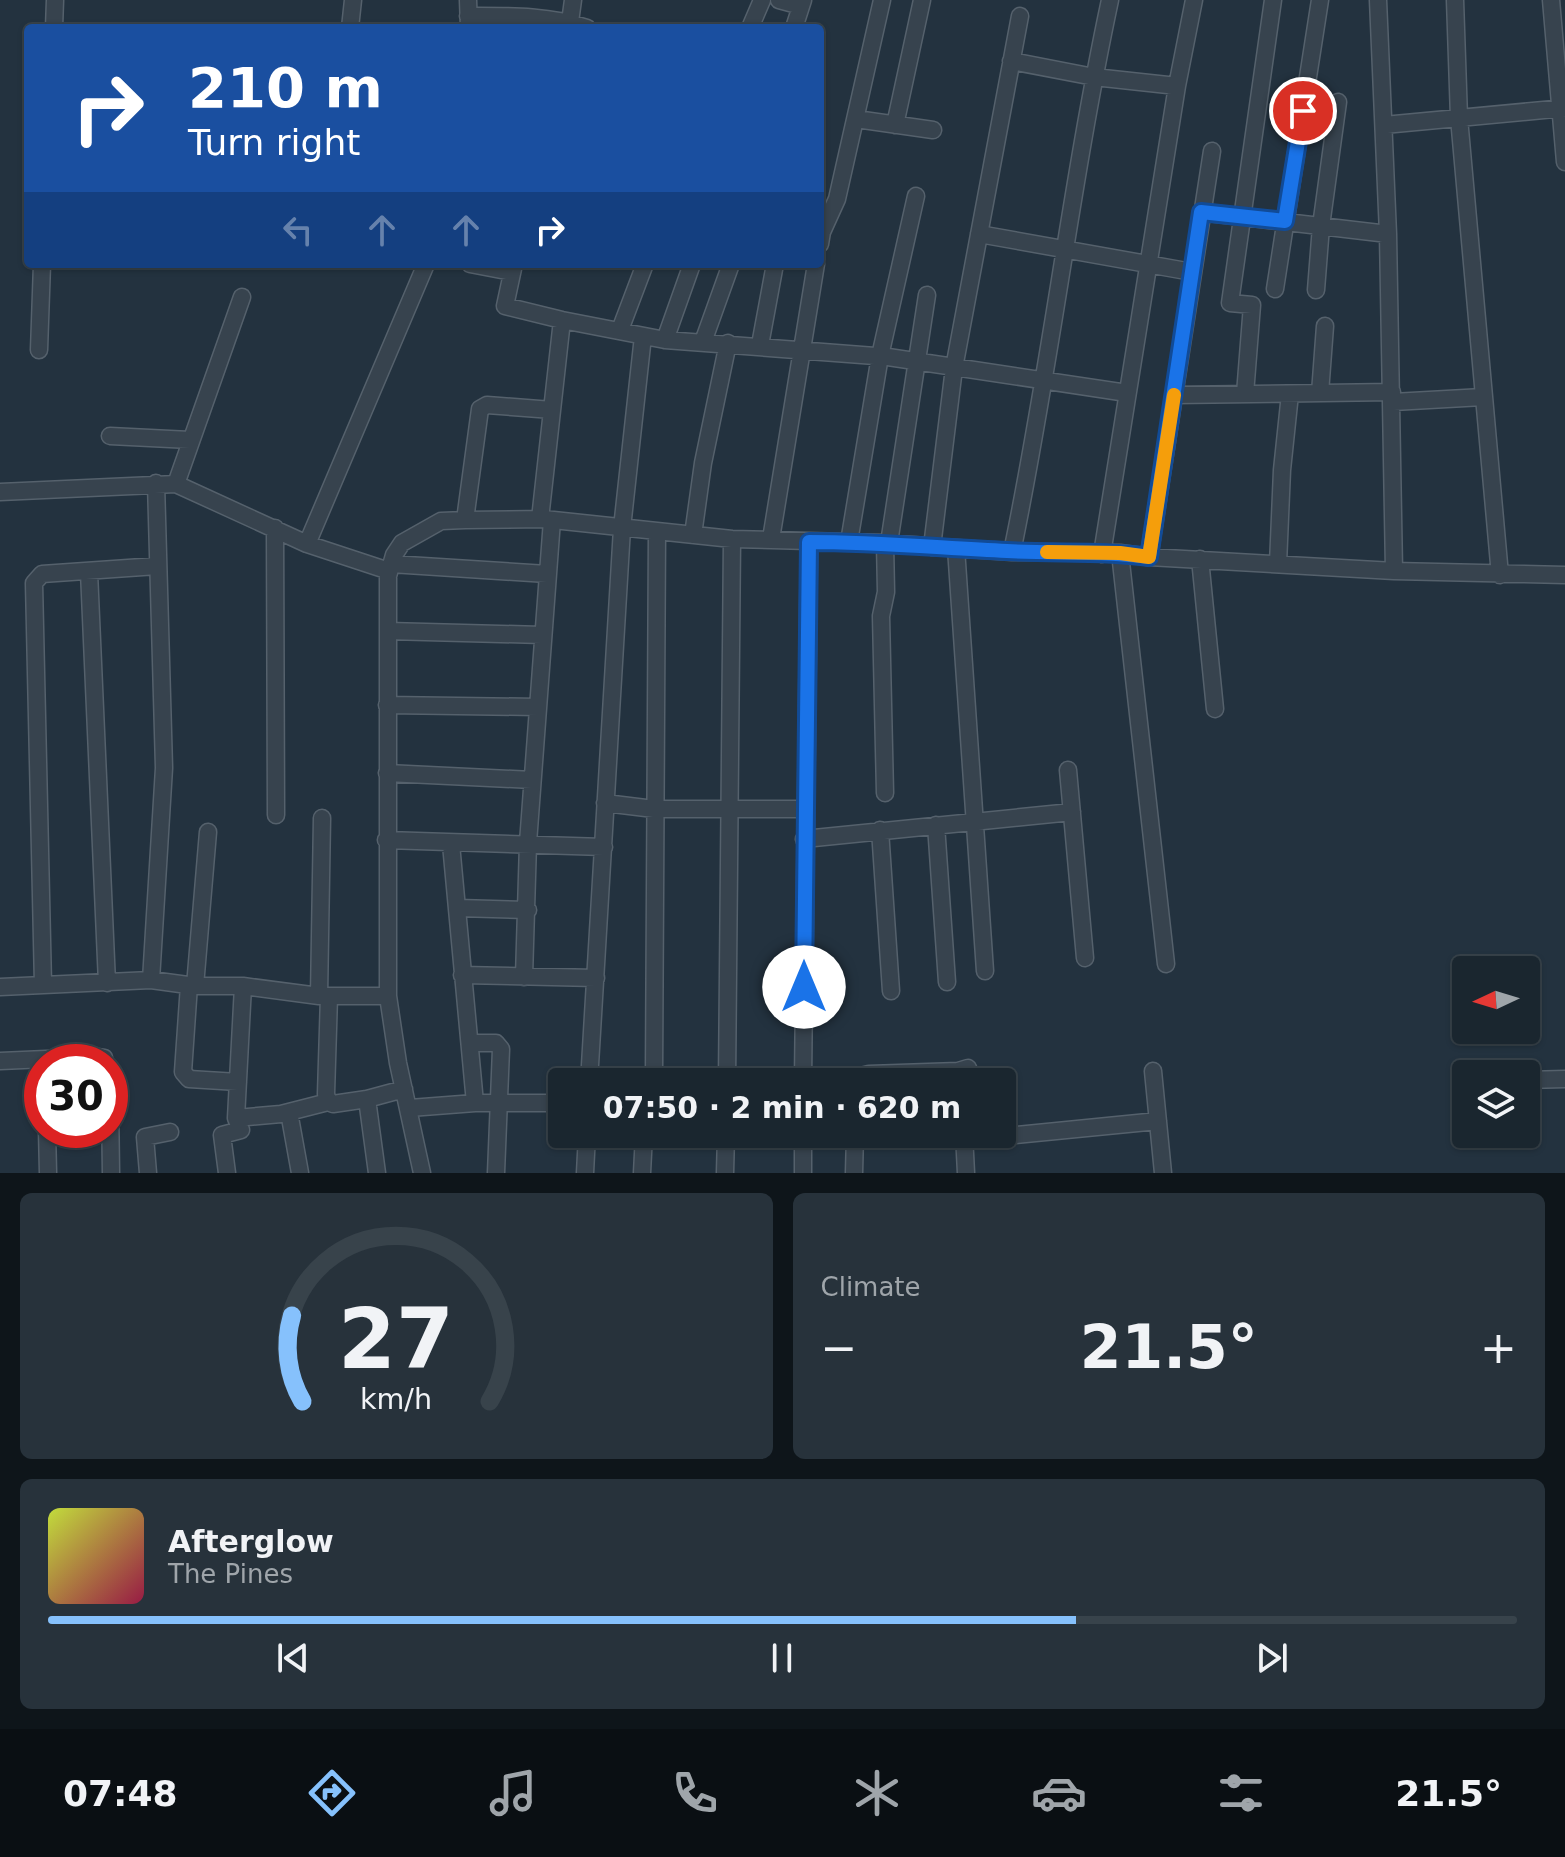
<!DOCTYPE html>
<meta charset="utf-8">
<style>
:root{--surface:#1a262f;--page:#27323b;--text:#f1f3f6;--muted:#9fa5aa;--line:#38434b;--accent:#86c1fc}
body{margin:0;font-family:"DejaVu Sans",sans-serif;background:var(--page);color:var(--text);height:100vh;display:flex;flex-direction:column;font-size:30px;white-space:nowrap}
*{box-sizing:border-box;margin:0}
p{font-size:26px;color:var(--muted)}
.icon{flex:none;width:44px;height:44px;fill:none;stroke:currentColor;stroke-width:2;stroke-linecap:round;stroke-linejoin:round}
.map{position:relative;height:1173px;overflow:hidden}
.drawer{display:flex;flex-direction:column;gap:20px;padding:20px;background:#0e151a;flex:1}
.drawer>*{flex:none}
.guide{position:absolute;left:24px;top:24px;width:800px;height:244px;border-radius:8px;box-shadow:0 2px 6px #0004,0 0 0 2px var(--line);background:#1a4fa0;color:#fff;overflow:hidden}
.needle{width:52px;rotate:266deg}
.tools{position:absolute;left:1452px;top:956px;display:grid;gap:16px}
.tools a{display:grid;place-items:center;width:88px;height:88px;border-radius:8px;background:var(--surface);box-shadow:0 2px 6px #0004,0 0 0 2px var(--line);font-size:40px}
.speed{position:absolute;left:24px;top:1044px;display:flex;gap:16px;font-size:40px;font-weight:700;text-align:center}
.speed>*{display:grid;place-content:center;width:104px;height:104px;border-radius:50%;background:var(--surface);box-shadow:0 2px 6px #0004,0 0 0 2px var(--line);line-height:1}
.speed .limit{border:12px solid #d22;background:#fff;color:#111}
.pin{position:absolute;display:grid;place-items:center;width:68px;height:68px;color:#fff;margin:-34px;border:4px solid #fff;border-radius:50%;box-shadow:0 2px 8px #0007}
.me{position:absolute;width:88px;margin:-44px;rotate:0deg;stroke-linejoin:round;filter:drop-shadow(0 0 6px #0008)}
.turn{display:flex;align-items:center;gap:28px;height:168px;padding:0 32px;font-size:36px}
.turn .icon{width:104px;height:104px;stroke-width:2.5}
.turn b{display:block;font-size:56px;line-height:68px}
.lanes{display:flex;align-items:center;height:76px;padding:0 32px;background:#0003;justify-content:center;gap:40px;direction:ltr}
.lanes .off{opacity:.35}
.big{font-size:60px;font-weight:700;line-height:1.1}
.drawer .widget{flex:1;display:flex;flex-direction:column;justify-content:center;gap:12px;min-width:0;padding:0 28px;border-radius:12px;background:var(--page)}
.drawer .dial{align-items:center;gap:0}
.dial svg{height:208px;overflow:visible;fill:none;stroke:var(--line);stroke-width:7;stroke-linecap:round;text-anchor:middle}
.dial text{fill:var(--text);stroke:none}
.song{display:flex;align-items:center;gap:24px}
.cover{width:96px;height:96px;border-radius:12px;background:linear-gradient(135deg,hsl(70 70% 55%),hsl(340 70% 35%))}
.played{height:8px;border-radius:4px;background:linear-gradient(90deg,var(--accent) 70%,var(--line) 70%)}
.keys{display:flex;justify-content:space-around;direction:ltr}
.heat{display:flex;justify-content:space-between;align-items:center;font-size:44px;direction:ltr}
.drawer .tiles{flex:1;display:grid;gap:20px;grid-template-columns:1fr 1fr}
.widget:last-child{grid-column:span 2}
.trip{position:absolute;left:548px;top:1068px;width:468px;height:80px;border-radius:8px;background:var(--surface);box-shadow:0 2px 6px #0004,0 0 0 2px var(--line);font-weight:700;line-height:80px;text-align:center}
.tab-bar{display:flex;height:128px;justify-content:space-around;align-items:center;background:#0a0f13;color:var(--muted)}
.tab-bar .icon{width:56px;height:56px}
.tab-bar .on{color:var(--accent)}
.tab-bar b{font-size:36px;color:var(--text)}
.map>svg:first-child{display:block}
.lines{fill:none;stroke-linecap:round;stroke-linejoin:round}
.street-casing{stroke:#55616c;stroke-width:19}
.street{stroke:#37434e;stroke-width:16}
.route-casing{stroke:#114b97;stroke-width:20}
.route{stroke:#1a73e8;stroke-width:14}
.slow{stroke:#f59e0b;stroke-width:14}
</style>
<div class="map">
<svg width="1565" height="1173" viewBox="0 0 1565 1173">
<rect width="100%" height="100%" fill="#23323f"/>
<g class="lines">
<defs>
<path id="street" d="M468 0 469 28
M779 0 801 6
M1378 0 1388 234 1394 571
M1455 0 1459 118 1500 575
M1551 0 1565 162
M468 16C508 16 549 15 587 28
M570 22 573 0
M54 28 55 0
M350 28 353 0
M750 28 762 0
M794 28 803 0
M1011 61 1094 77 1177 86
M856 119 933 130
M895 125 922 0
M1384 125 1565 108
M1201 212 1388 234
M979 234 1192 272
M820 244 822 232 837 199 882 0
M470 264 512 272
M514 264 505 306 562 320 665 340 888 357 1127 393
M1275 289 1320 0
M1316 290 1321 226 1338 102
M620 330 645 264
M665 340 692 264
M703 342 731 264
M760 345 775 264
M39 350 42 264
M1320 393 1325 326
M1245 394 1252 305 1230 303 1273 0
M1174 395 1392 392
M1393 402 1483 397
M110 436 190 440
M176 484 242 297
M0 492 176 484 307 544 389 571
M540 519 562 320
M465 520 480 409 487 405 552 410
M275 528 276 815
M693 535 703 463 728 343
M771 539 816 264
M849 542 880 356 916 196
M889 543 927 295
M307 544 426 264
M932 547 954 368 1020 16
M956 548 985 971
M1012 552C1050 369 1071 183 1110 0
M1120 553 1166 964
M1102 554 1177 86 1194 0
M1149 557 1212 151
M1200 559 1215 709
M391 564 547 574
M1278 564 1282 470 1290 394
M89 572 107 983
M388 631 542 635
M387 705 538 707
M1068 770 1085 958
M387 773 532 780
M885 793 881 616 886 592 885 543
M605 803 654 809H806
M936 825 947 982
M880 830 891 991
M804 839 1072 812
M386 840 604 847
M451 844 475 1103
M458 908 528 910
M462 975 596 978
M524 977 528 843 552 520
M151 980 164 768 156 483
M43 985 34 583 42 574 157 566
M189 985 183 1072 189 1079 238 1082
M195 986 208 832
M0 987 151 980 195 986H243L319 996H388
M319 996 322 818
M470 1043H496L501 1049 496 1173
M46 1059 97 1057 104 1058 105 1062
M0 1061 46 1059V1062
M1153 1071 1163 1173
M590 1076H804
M654 1076 657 531
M1526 1080 1565 1079
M589 1082 622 528 643 336
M727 1082 732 539
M803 1082 809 542
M856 1082 861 1076 869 1074 958 1071 968 1068
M367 1099 377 1173
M328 1102 326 1094 329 996
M110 1103 111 1173
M410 1108 475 1103H562
M289 1112 300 1173
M236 1118 281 1114 328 1102 333 1104 367 1099 404 1089
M47 1130 48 1173
M964 1134 966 1173
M644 1135H726
M965 1140 1158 1121
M148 1173 145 1137 170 1132
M227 1173 222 1135 241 1130 236 1118 243 986
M422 1173 398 1063 388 996V576L394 555 402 543 441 521 465 520 544 519 732 539 885 543 1012 552 1120 553 1149 557 1394 571 1565 575
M585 1173 587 1134
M642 1173 644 1134
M725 1173 726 1134
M803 1173V1134
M854 1173 855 1134"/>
</defs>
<!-- street casing -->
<use href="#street" class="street-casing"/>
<!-- street -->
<use href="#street" class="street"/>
</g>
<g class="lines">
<defs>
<path id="route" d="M804 987 809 542C875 542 941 548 1007 551 1054 554 1102 550 1149 557L1201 212 1285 221 1303 111"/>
</defs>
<!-- route casing -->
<use href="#route" class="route-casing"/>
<!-- route -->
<use href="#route" class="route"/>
<!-- slow -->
<path class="slow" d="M1047 552 1120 553 1149 557 1174 395"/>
</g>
</svg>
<div class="tools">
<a><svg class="needle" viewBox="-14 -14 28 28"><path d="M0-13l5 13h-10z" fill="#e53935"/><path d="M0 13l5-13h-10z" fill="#9fa5aa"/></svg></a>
<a><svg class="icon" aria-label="layers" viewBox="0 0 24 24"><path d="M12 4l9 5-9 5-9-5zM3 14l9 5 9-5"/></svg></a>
</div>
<div class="speed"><div class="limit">30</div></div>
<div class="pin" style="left:1303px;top:111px;background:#d93025"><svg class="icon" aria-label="arrive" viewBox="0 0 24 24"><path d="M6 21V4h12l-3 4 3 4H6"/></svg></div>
<svg class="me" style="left:804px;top:987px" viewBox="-20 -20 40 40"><circle r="19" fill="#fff"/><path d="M0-13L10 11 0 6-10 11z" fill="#1a73e8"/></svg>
<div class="trip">07:50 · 2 min · 620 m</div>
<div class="guide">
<div class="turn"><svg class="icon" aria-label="right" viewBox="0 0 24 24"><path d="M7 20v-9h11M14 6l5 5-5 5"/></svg><div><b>210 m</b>Turn right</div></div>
<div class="lanes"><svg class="icon off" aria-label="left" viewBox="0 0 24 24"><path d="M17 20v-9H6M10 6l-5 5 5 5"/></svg><svg class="icon off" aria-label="ahead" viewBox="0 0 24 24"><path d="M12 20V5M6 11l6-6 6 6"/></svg><svg class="icon off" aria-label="ahead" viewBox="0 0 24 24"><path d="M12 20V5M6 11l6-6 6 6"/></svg><svg class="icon" aria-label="right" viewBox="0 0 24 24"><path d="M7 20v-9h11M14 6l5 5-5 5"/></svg></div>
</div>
</div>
<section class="drawer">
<div class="tiles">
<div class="widget dial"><svg viewBox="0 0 100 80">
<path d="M14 69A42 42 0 1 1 86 69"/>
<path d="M14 69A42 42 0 0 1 10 36" stroke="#86c1fc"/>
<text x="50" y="56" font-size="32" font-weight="700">27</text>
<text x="50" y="72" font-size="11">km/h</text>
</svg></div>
<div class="widget"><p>Climate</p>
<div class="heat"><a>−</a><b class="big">21.5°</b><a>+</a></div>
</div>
<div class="widget">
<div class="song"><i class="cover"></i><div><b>Afterglow</b><p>The Pines</p></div></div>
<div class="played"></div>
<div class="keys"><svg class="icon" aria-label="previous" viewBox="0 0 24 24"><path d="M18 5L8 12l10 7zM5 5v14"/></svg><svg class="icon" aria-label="pause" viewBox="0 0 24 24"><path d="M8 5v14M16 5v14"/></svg><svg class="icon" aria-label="next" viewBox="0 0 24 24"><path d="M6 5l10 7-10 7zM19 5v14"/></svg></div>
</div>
</div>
</section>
<nav class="tab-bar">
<b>07:48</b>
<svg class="icon on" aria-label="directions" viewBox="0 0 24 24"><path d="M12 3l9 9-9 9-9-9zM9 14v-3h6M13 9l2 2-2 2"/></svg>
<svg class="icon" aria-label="music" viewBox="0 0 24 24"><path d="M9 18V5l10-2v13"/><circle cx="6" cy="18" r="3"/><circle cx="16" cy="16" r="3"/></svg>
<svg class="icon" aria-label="phone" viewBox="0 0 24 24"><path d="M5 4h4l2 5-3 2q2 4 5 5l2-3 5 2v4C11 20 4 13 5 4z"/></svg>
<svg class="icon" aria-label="climate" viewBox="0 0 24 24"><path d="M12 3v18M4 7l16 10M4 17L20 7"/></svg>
<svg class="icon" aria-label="car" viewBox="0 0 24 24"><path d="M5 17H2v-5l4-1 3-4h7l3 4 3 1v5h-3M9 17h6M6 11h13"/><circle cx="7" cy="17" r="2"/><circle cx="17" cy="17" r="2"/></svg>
<svg class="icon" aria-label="filters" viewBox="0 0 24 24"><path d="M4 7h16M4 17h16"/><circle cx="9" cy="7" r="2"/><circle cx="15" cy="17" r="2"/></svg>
<b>21.5°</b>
</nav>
